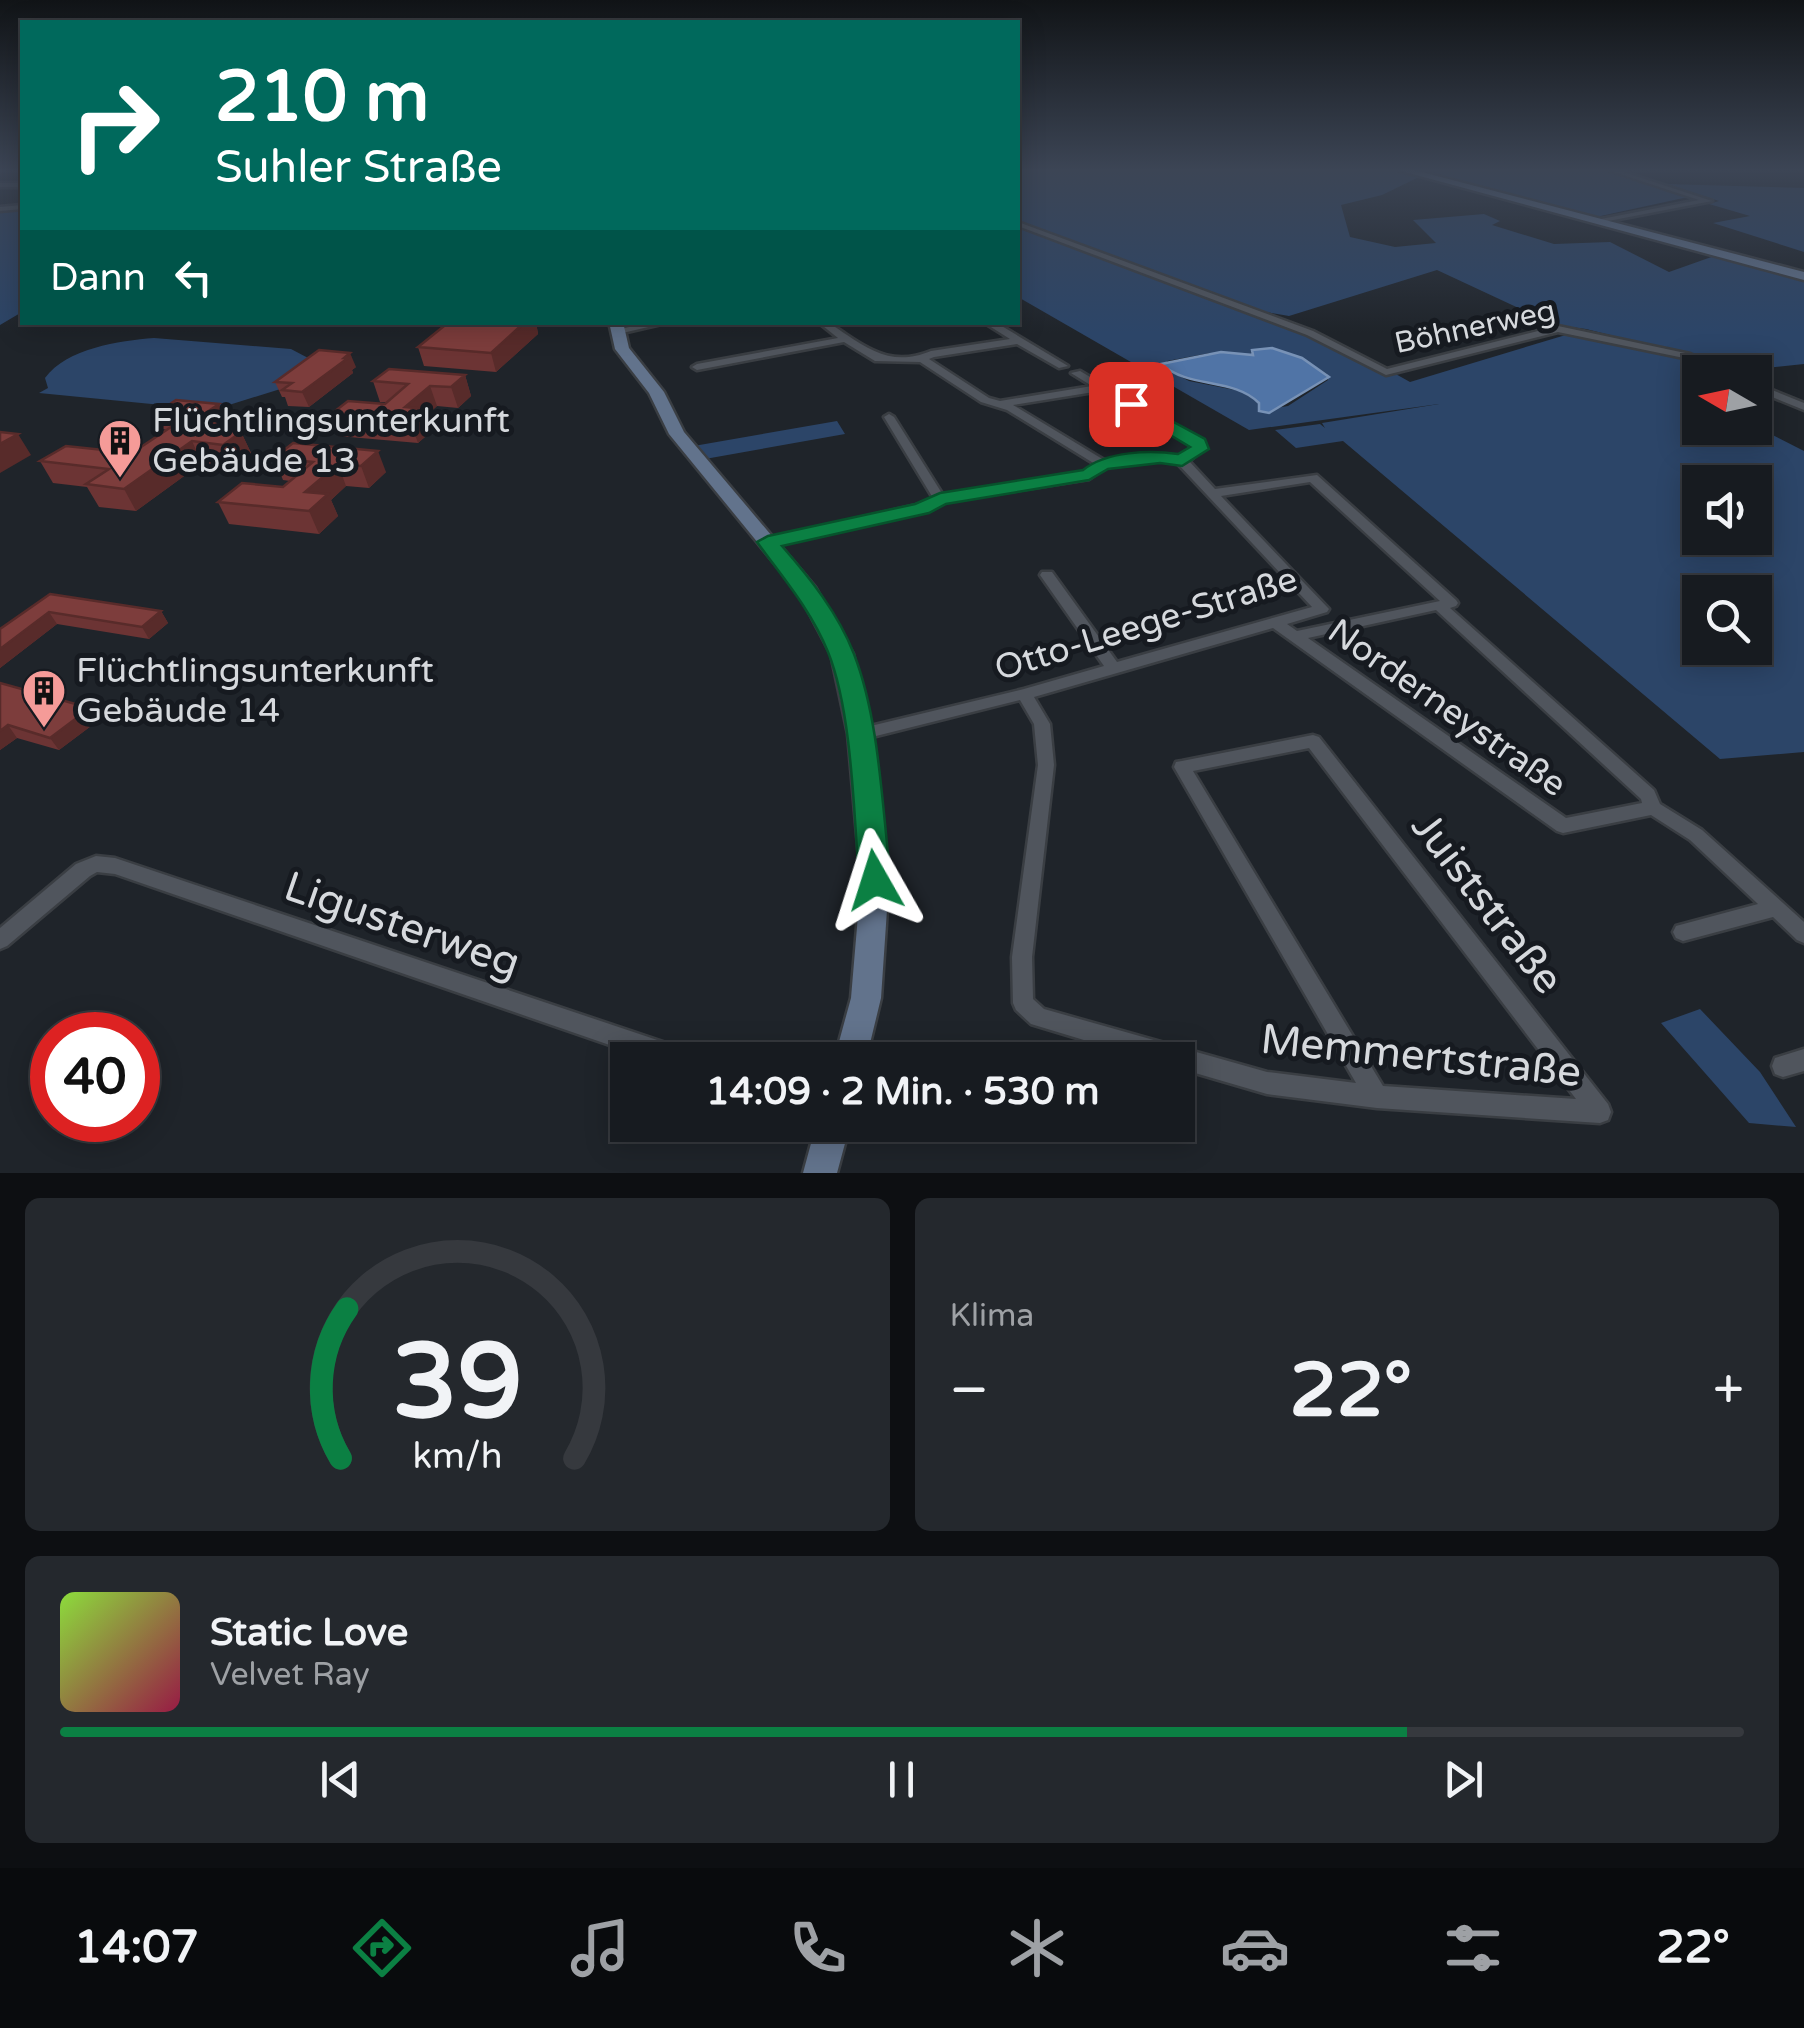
<!DOCTYPE html>
<html lang="de">
<meta charset="utf-8">
<style>
:root{--surface:#171b20;--page:#24282d;--text:#f1f3f6;--muted:#9ea1a5;--line:#36393e;--accent:#0b8043}
body{margin:0;font-family:"Varela Round",sans-serif;background:var(--page);color:var(--text);height:100vh;display:flex;flex-direction:column;font-size:38px;white-space:nowrap}
*{box-sizing:border-box;margin:0}
p{font-size:32px;color:var(--muted)}
.icon{flex:none;width:55px;height:55px;fill:none;stroke:currentColor;stroke-width:2;stroke-linecap:round;stroke-linejoin:round}
.map{position:relative;height:1173px;overflow:hidden}
.panel{display:flex;flex-direction:column;gap:25px;padding:25px;background:#0d0f12;flex:1}
.panel>*{flex:none}
.top-card{position:absolute;left:20px;top:20px;width:1000px;height:305px;border-radius:0px;box-shadow:0 5px 25px #0003,0 0 0 2px var(--line);background:#00695c;color:#fff;overflow:hidden}
.needle{width:65px;rotate:279deg}
.tools{position:absolute;left:1682px;top:355px;display:grid;gap:20px}
.tools a{display:grid;place-items:center;width:90px;height:90px;border-radius:0px;background:var(--surface);box-shadow:0 5px 25px #0003,0 0 0 2px var(--line);font-size:50px}
.speed{position:absolute;left:30px;top:1012px;display:flex;gap:20px;font-size:50px;font-weight:700;text-align:center}
.speed>*{display:grid;place-content:center;width:130px;height:130px;border-radius:50%;background:var(--surface);box-shadow:0 5px 25px #0003,0 0 0 2px var(--line);line-height:1}
.speed .limit{border:15px solid #d22;background:#fff;color:#111}
.pin{position:absolute;display:grid;place-items:center;width:85px;height:85px;color:#fff;margin:-42px;border-radius:20px;box-shadow:0 5px 15px #0006}
.me{position:absolute;width:110px;margin:-55px;rotate:354deg;stroke-linejoin:round;filter:drop-shadow(0 0 8px #0008)}
.turn{display:flex;align-items:center;gap:35px;height:210px;padding:0 30px;font-size:45px}
.turn .icon{width:130px;height:130px;stroke-width:2.5}
.turn b{display:block;font-size:70px;line-height:85px}
.then{display:flex;align-items:center;height:95px;padding:0 30px;background:#0003;gap:20px;font-size:38px}
.big{font-size:75px;font-weight:800;line-height:1.1}
.panel .tile{flex:1;display:flex;flex-direction:column;justify-content:center;gap:15px;min-width:0;padding:0 35px;border-radius:15px;background:var(--page)}
.panel .dial{align-items:center;gap:0}
.dial svg{height:260px;overflow:visible;fill:none;stroke:var(--line);stroke-width:7;stroke-linecap:round;text-anchor:middle}
.dial text{fill:var(--text);stroke:none}
.song{display:flex;align-items:center;gap:30px}
.cover{width:120px;height:120px;border-radius:15px;background:linear-gradient(135deg,hsl(90 70% 55%),hsl(340 70% 35%))}
.played{height:10px;border-radius:5px;background:linear-gradient(90deg,var(--accent) 80%,var(--line) 80%)}
.keys{display:flex;justify-content:space-around;direction:ltr}
.heat{display:flex;justify-content:space-between;align-items:center;font-size:55px;direction:ltr}
.panel .tiles{flex:1;display:grid;gap:25px;grid-template-columns:1fr 1fr}
.tile:last-child{grid-column:span 2}
.trip{position:absolute;left:610px;top:1042px;width:585px;height:100px;border-radius:0px;background:var(--surface);box-shadow:0 5px 25px #0003,0 0 0 2px var(--line);font-weight:800;line-height:100px;text-align:center}
.tabs{display:flex;height:160px;justify-content:space-around;align-items:center;background:#090b0d;color:var(--muted)}
.tabs .icon{width:70px;height:70px}
.tabs .current{color:var(--accent)}
.tabs b{font-size:45px;color:var(--text)}
.map>svg:first-child{display:block}
.green{fill:#2c4568;fill-rule:evenodd}
.water{fill:#5074a6;stroke:#7892b6;stroke-width:2.5}
.lines{fill:none;stroke-linecap:round;stroke-linejoin:round}
.street-casing{stroke:#3a3e43;stroke-width:5}
.secondary-casing{stroke:#3a3e43;stroke-width:5}
.street{fill:#50555d;fill-rule:evenodd}
.secondary{fill:#62738c;fill-rule:evenodd}
.wall{fill:#6c3434}
.shaded-wall{fill:#582b2a}
.building{fill:#7d3d3c;stroke:#582b2a;stroke-width:2.5}
.route{fill:#0b8043;stroke:#07532c;stroke-width:2.5}
.labels{text-anchor:middle;dominant-baseline:central;stroke-width:10;stroke-linejoin:round;paint-order:stroke}
.far-street-label{font-size:30px;fill:#d6d9dd;stroke:#161a20}
.poi-label{font-size:35px;fill:#d6d9dd;stroke:#161a20;text-anchor:start}
.street-label{font-size:35px;fill:#d6d9dd;stroke:#161a20}
.near-street-label{font-size:42px;fill:#d6d9dd;stroke:#161a20}
</style>
<div class="map">
<svg width="1804" height="1173" viewBox="0 0 1804 1173">
<rect width="100%" height="100%" fill="#1f242a"/>
<!-- green -->
<path class="green" d="M1018 169H1389L1419 177 1382 195 1341 205 1350 237 1395 247 1436 243 1413 220 1484 214 1500 221 1492 225 1554 244 1610 242 1669 272 1717 255 1804 280V364L1729 372 1689 355 1586 329 1555 325 1437 270 1289 316 1260 311 1351 349 1410 382 1569 334 1680 357 1712 372H1700V428L1755 426 1804 451V752L1720 759 1343 441 1296 448 1275 430 1320 424 1325 428 1322 423 1439 404 1249 430 1018 297V226L1071 245 1018 220ZM1251 352 1302 358 1327 374 1328 380 1288 406 1259 411V403L1240 391 1189 381 1166 369 1167 361 1210 353 1254 355ZM1700 482H1755V538H1700ZM1700 592H1755V648H1700Z
M1409 169H1603L1688 197 1596 217Z
M1666 184 1804 188V252L1713 223 1750 216 1709 204 1719 201Z
M22 207V312L0 325V209Z
M154 338 291 349 310 359 290 386 213 410 39 393 48 388 45 378C67 348 119 341 154 338Z
M837 421 845 434 705 459 688 447Z
M1700 1009 1760 1072 1796 1127 1749 1123 1661 1023Z"/>
<!-- water -->
<path class="water" d="M1272 348 1302 358 1329 377 1269 413 1259 411V403C1233 377 1189 389 1161 364L1221 352 1253 355 1252 350Z"/>
<g class="lines">
<defs>
<path id="street" d="M0 169H4L0 171Z
M1605 169H1614L1712 201 1598 223V219H1601L1699 200Z
M0 183H22V187H0Z
M22 205V209L0 211V207Z
M1018 222 1313 331 1387 369 1558 326 1690 354 1730 372H1718L1684 358 1558 332 1386 375 1307 335 1018 226Z
M649 322H670L618 334 613 331Z
M818 322C831 322 836 328 847 335 875 354 897 365 931 351L1010 339 983 322H995L1068 366 1059 368 1017 344 934 357 929 359 989 398 1000 401 1092 386 1071 373 1080 371 1204 444V448L1189 461 1215 489 1317 475 1456 600 1458 603 1456 606 1450 608 1654 790 1660 804 1702 830 1804 922V943L1797 940 1773 917 1683 941 1676 938 1673 932 1676 926 1758 904 1690 840 1651 815 1563 833 1557 831 1273 628 1034 697 1050 724 1054 765 1032 957 1033 999 1044 1009 1267 1072 1356 1083 1174 767 1176 762 1182 761 1313 735 1319 737 1608 1104 1611 1112 1608 1120 1600 1123 1377 1108 1267 1094 1178 1068V1060H1150L1031 1024 1016 1010 1013 1003 1012 957 1038 765 1034 724 1020 700 860 740 854 738 852 734 854 730 1024 689 1104 666 1040 575 1042 572H1052L1117 662 1312 607 1178 464 1160 460 1105 467 1089 479 943 502 921 512 768 547 763 546 762 543 763 540 917 505 933 498 884 417 889 414 894 417 943 495 1085 472 1095 464 1007 410 981 402 920 362 875 361 844 342 697 370 692 367 697 364 838 338ZM1100 391 1193 446 1180 457 1160 454 1104 460 1013 405ZM1310 482 1440 601 1297 631 1287 624 1327 612 1329 609 1221 496ZM1436 610 1641 799 1642 803 1566 818 1308 638ZM1309 748 1576 1099 1383 1086 1193 771Z
M1755 383 1804 403V410L1755 390Z
M96 856 115 858 684 1049 692 1052 695 1060H653L115 874 97 872 90 876 7 946 0 949V928L76 864Z
M1804 1049V1071L1783 1077 1775 1074 1772 1066 1775 1058Z"/>
<path id="secondary" d="M1394 169H1410L1804 272V280Z
M609 322H623L629 348 664 392 684 432 815 587 853 654 872 734 889 880 881 998 866 1060H834L851 998 861 880 848 734 831 654 799 593 669 434 649 393 615 349Z
M816 1125H850L837 1173H803Z"/>
</defs>
<!-- street casing -->
<use href="#street" class="street-casing"/>
<!-- secondary casing -->
<use href="#secondary" class="secondary-casing"/>
<!-- street -->
<use href="#street" class="street"/>
<!-- secondary -->
<use href="#secondary" class="secondary"/>
</g>
<!-- wall -->
<path class="wall" d="M449 322H536L538 334 496 372 424 366 418 347Z
M356 367 352 370 353 373 309 407 288 406 285 397H282L275 382Z
M465 375 471 396 458 408 437 406 428 414 433 430 418 443 338 436 330 415 385 404 387 402H380L373 381Z
M219 404 226 419 212 429 241 432 251 453 234 466 202 463 136 511 99 507 87 487 53 483 40 461 132 453 167 430 163 429 155 414Z
M293 443 386 472 369 488 346 486 331 500 338 516 319 534 229 524 218 502 283 487 290 481 283 480 274 458Z
M50 594 161 611 168 623 149 639 57 624 0 668V629Z
M0 683 90 708 99 720 59 750 17 738 0 750Z"/>
<!-- shaded-wall -->
<path class="shaded-wall" d="M525 322H536L538 334 496 372 491 353Z
M350 353 356 367 352 370 353 373 309 407 302 392Z
M465 375 471 396 458 408 451 387Z
M430 386 437 406 428 414 433 430 418 443 405 407Z
M219 404 226 419 206 433 198 418Z
M241 432 251 453 234 466 223 445Z
M18 434 31 455 0 473V444Z
M192 441 202 463 136 511 124 489Z
M378 451 386 472 369 488 361 466Z
M338 464 346 486 331 500 338 516 319 534 309 511 305 492Z
M161 611 168 623 149 639 142 627Z
M49 612 57 624 0 668V649Z
M90 708 99 720 59 750 50 738Z
M8 725 17 738 0 750V731Z"/>
<!-- building -->
<path class="building" d="M449 322H525L491 353 418 347Z
M319 350 350 353 344 358H348L302 392 282 390 292 383 275 382Z
M389 369 465 375 451 387 430 386 405 407 426 409 411 422 330 415 348 401 385 404 408 384 373 381Z
M176 400 219 404 198 418 155 414Z
M174 425 241 432 223 445 192 441 124 489 86 484 109 469 40 461 66 446 132 453Z
M0 432 18 434 0 444Z
M293 443 378 451 361 466 338 464 305 492 328 494 309 511 218 502 242 483 283 487 313 462 274 458Z
M50 594 161 611 142 627 49 612 0 649V629Z
M0 683 90 708 50 738 8 725 0 731Z"/>
<!-- sky -->
<linearGradient id="sky" x2="0" y2="1"><stop stop-color="#111417"/><stop offset="0.51" stop-color="#3c4555"/><stop offset="1" stop-color="#3c4555" stop-opacity="0"/></linearGradient>
<rect width="1804" height="333" fill="url(#sky)"/>
<!-- route -->
<path class="route" d="M1131 399 1205 439 1209 449 1182 466 1160 463 1108 469 1089 480 946 504 929 513 782 546C810 578 838 613 854 654 880 721 882 809 891 880L886 890 875 893 864 890 859 880C854 815 852 711 828 652 811 610 783 578 757 542L768 536 915 504 940 493 1083 470C1107 451 1150 450 1178 454L1190 447 1125 408V401Z"/>
<!-- icons -->
<defs>
<symbol id="building-pin" viewBox="-11 -11 22 30"><path d="M0 17L-7.5 6A9.5 9.5 0 1 1 7.5 6Z" fill="#f59b98" stroke="#161a20"/><path d="M-4-6H4V6H1V3H-1V6H-4ZM-2.5-4.3h1.7v1.8h-1.7ZM.8-4.3h1.7v1.8H.8ZM-2.5-1h1.7V.8h-1.7ZM.8-1h1.7V.8H.8Z" fill="#111"/></symbol>
</defs>
<g fill-rule="evenodd">
<use href="#building-pin" x="95" y="416" width="50" height="68"/>
<use href="#building-pin" x="19" y="666" width="50" height="68"/>
</g>
<g class="labels">
<!-- far-street labels -->
<g class="far-street-label">
<text transform="translate(1475 327) rotate(-12)">Böhnerweg</text>
</g>
<!-- poi labels -->
<g class="poi-label">
<text x="152" y="421">Flüchtlingsunterkunft<tspan x="152" dy="40">Gebäude 13</tspan></text>
<text x="76" y="671">Flüchtlingsunterkunft<tspan x="76" dy="40">Gebäude 14</tspan></text>
</g>
<!-- street labels -->
<g class="street-label">
<text transform="translate(1146 624) rotate(-17)">Otto-Leege-Straße</text>
<text transform="translate(1447 708) rotate(35)">Norderneystraße</text>
</g>
<!-- near-street labels -->
<g class="near-street-label">
<text transform="translate(1487 903) rotate(52)">Juiststraße</text>
<text transform="translate(402 925) rotate(19)">Ligusterweg</text>
<text transform="translate(1421 1056) rotate(6)">Memmertstraße</text>
</g>
</g>
</svg>
<div class="tools">
<a><svg class="needle" viewBox="-14 -14 28 28"><path d="M0-13l5 13h-10z" fill="#e53935"/><path d="M0 13l5-13h-10z" fill="#9ea1a5"/></svg></a>
<a><svg class="icon" aria-label="sound" viewBox="0 0 24 24"><path d="M4 9h4l5-4v14l-5-4H4zM17 9q2 3 0 6"/></svg></a>
<a><svg class="icon" aria-label="search" viewBox="0 0 24 24"><circle cx="10" cy="10" r="6"/><path d="M15 15l6 6"/></svg></a>
</div>
<div class="speed"><div class="limit">40</div></div>
<div class="pin" style="left:1131px;top:404px;background:#d93025"><svg class="icon" aria-label="arrive" viewBox="0 0 24 24"><path d="M6 21V4h12l-3 4 3 4H6"/></svg></div>
<svg class="me" style="left:875px;top:880px" viewBox="-20 -20 40 40"><path d="M0-17L14 15 0 8-14 15z" fill="#0b8043" stroke="#fff" stroke-width="4"/></svg>
<div class="trip">14:09 · 2 Min. · 530 m</div>
<div class="top-card">
<div class="turn"><svg class="icon" aria-label="right" viewBox="0 0 24 24"><path d="M7 20v-9h11M14 6l5 5-5 5"/></svg><div><b>210 m</b>Suhler Straße</div></div>
<div class="then">Dann<svg class="icon" aria-label="left" viewBox="0 0 24 24"><path d="M17 20v-9H6M10 6l-5 5 5 5"/></svg></div>
</div>
</div>
<section class="panel">
<div class="tiles">
<div class="tile dial"><svg viewBox="0 0 100 80">
<path d="M14 69A42 42 0 1 1 86 69"/>
<path d="M14 69A42 42 0 0 1 16 23" stroke="#0b8043"/>
<text x="50" y="56" font-size="32" font-weight="700">39</text>
<text x="50" y="72" font-size="11">km/h</text>
</svg></div>
<div class="tile"><p>Klima</p>
<div class="heat"><a>−</a><b class="big">22°</b><a>+</a></div>
</div>
<div class="tile">
<div class="song"><i class="cover"></i><div><b>Static Love</b><p>Velvet Ray</p></div></div>
<div class="played"></div>
<div class="keys"><svg class="icon" aria-label="previous" viewBox="0 0 24 24"><path d="M18 5L8 12l10 7zM5 5v14"/></svg><svg class="icon" aria-label="pause" viewBox="0 0 24 24"><path d="M8 5v14M16 5v14"/></svg><svg class="icon" aria-label="next" viewBox="0 0 24 24"><path d="M6 5l10 7-10 7zM19 5v14"/></svg></div>
</div>
</div>
</section>
<nav class="tabs">
<b>14:07</b>
<svg class="icon current" aria-label="directions" viewBox="0 0 24 24"><path d="M12 3l9 9-9 9-9-9zM9 14v-3h6M13 9l2 2-2 2"/></svg>
<svg class="icon" aria-label="music" viewBox="0 0 24 24"><path d="M9 18V5l10-2v13"/><circle cx="6" cy="18" r="3"/><circle cx="16" cy="16" r="3"/></svg>
<svg class="icon" aria-label="phone" viewBox="0 0 24 24"><path d="M5 4h4l2 5-3 2q2 4 5 5l2-3 5 2v4C11 20 4 13 5 4z"/></svg>
<svg class="icon" aria-label="climate" viewBox="0 0 24 24"><path d="M12 3v18M4 7l16 10M4 17L20 7"/></svg>
<svg class="icon" aria-label="car" viewBox="0 0 24 24"><path d="M5 17H2v-5l4-1 3-4h7l3 4 3 1v5h-3M9 17h6M6 11h13"/><circle cx="7" cy="17" r="2"/><circle cx="17" cy="17" r="2"/></svg>
<svg class="icon" aria-label="filters" viewBox="0 0 24 24"><path d="M4 7h16M4 17h16"/><circle cx="9" cy="7" r="2"/><circle cx="15" cy="17" r="2"/></svg>
<b>22°</b>
</nav>
